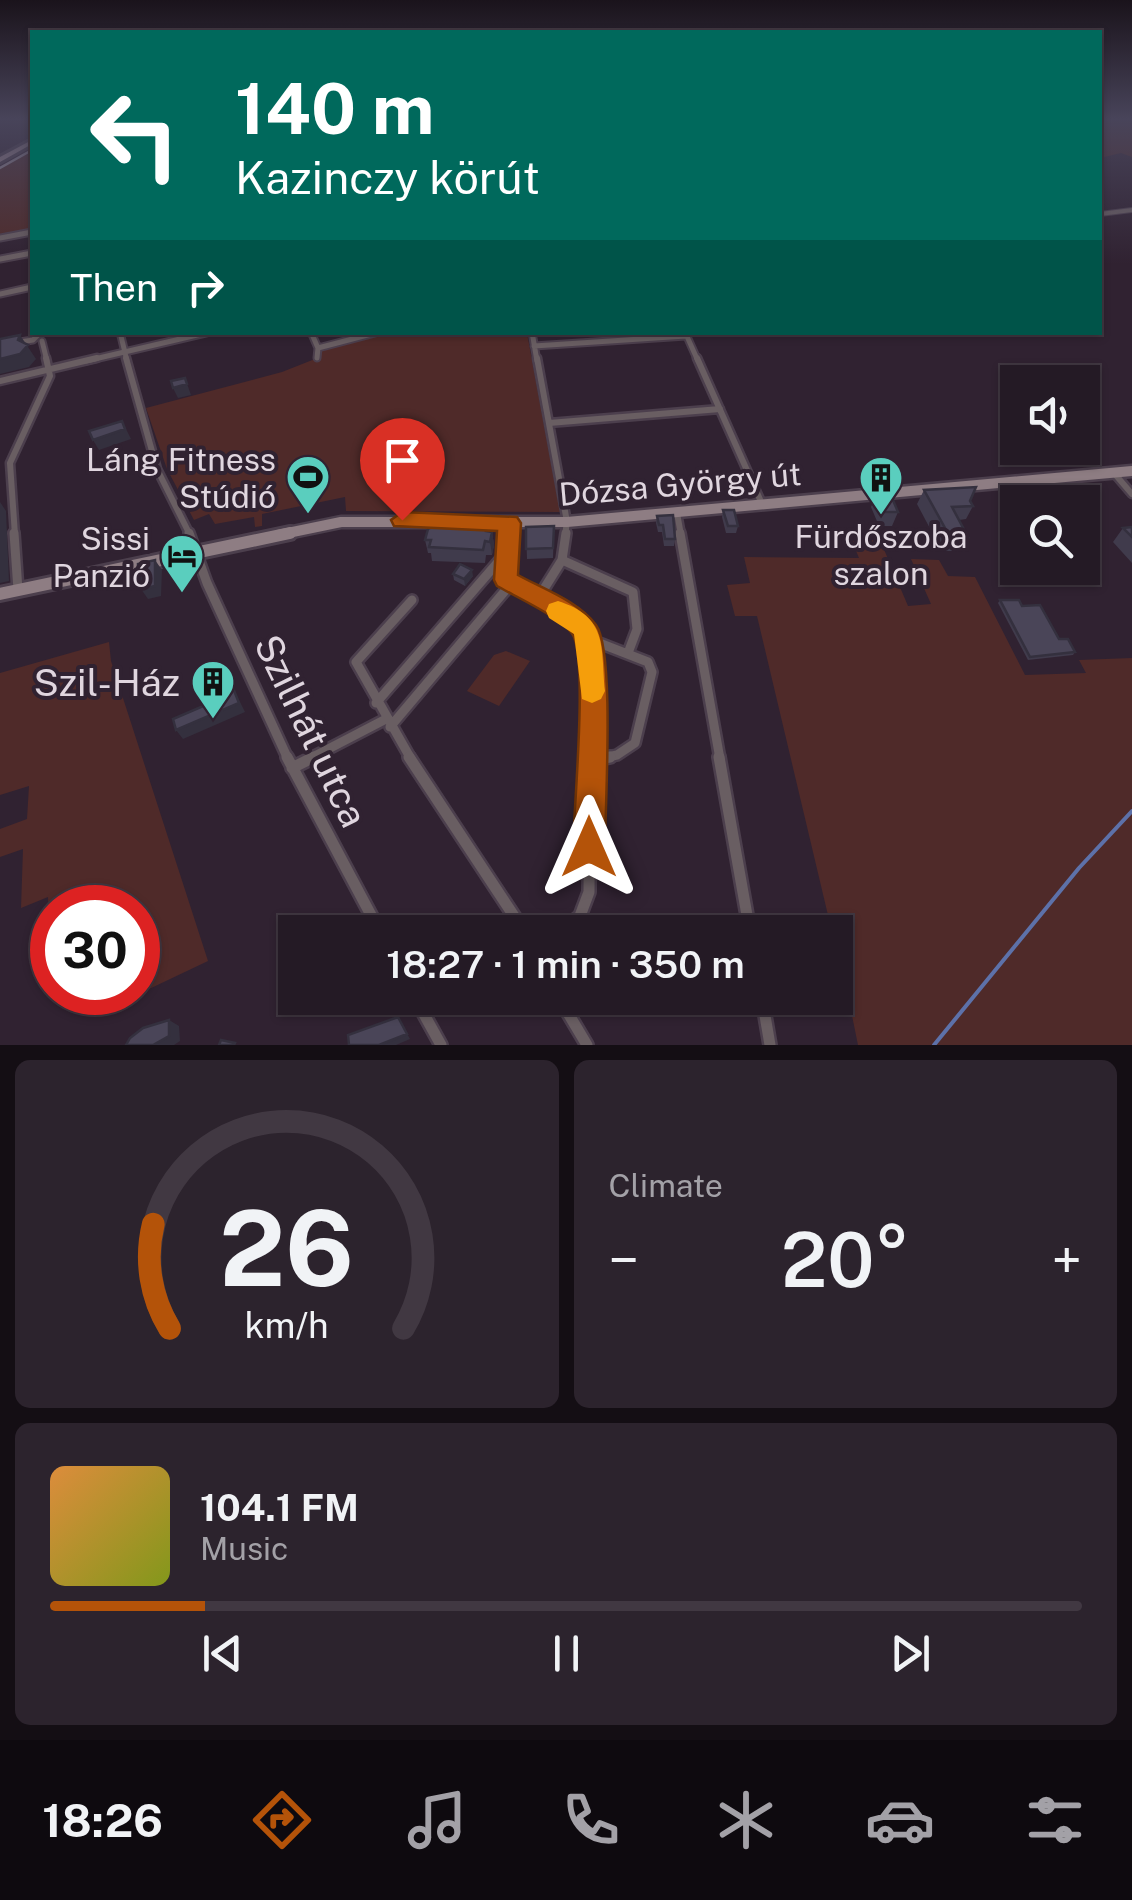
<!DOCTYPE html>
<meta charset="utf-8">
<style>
:root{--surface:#241a25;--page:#2c232d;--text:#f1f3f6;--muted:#a3a1a7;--line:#413842;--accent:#b45309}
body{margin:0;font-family:"Public Sans",sans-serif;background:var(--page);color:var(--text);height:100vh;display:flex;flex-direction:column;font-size:38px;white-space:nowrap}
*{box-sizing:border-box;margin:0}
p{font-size:32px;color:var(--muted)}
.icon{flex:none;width:55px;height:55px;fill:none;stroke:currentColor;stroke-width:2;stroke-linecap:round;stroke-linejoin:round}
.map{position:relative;height:1045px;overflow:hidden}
.panel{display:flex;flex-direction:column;gap:15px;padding:15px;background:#140e14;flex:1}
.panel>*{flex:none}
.guide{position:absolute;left:30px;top:30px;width:1072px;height:305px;border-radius:0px;box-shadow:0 2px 8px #0004,0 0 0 2px var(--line);background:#00695c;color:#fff;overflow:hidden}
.fabs{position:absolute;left:1000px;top:365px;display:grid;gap:20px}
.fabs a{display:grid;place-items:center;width:100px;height:100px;border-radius:0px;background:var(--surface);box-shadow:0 2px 8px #0004,0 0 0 2px var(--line);font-size:50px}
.speed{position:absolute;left:30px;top:885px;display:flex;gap:20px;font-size:50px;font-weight:700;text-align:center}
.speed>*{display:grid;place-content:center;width:130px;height:130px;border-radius:50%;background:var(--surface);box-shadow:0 2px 8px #0004,0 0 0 2px var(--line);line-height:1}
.speed .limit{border:15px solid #d22;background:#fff;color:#111}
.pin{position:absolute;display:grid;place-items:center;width:85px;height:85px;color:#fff;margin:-102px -42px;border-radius:50% 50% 50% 0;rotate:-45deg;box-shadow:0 0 10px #0007}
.pin .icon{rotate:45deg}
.me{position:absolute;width:110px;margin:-55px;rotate:0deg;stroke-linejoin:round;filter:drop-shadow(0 0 8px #0008)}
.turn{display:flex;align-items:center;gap:35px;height:210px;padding:0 40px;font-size:45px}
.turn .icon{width:130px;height:130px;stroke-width:2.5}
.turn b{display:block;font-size:70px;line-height:85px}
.then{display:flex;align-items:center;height:95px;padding:0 40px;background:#0003;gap:20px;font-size:38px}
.big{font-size:75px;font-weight:600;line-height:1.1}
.panel .widget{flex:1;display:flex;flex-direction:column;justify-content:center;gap:15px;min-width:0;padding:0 35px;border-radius:15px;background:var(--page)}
.panel .dial{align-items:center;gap:0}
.dial svg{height:260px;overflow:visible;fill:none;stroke:var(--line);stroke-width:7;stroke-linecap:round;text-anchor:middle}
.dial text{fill:var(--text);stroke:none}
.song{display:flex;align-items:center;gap:30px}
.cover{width:120px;height:120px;border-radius:15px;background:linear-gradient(135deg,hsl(30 70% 55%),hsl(70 70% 35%))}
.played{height:10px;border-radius:5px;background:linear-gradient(90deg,var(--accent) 15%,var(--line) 15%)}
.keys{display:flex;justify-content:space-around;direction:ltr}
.heat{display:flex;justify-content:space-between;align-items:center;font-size:55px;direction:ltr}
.panel .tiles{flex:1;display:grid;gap:15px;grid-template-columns:1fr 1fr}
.widget:last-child{grid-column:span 2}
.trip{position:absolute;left:278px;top:915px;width:575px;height:100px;border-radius:0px;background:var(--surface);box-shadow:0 2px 8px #0004,0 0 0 2px var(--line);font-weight:600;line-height:100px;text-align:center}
.menu{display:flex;height:160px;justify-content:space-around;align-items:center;background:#0e0a0f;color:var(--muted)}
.menu .icon{width:70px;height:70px}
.menu .active{color:var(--accent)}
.menu b{font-size:45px;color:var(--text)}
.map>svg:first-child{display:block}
.green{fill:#4f2a29}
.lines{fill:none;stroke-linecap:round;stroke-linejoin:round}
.stream{stroke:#5d71a9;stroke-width:4}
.street-far4-casing{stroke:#4c3f4d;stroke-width:6}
.street-far3-casing{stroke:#4c3f4d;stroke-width:9}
.street-far2-casing{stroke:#4c3f4d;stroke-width:11}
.street-far1-casing{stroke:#4c3f4d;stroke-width:14}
.street-casing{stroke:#4c3f4d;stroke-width:16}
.secondary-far1-casing{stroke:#4c3f4d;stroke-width:15}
.secondary-casing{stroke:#4c3f4d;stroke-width:18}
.primary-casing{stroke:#4c3f4d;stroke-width:6}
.street-far4{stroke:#695e62;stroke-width:4}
.street-far3{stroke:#695e62;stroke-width:5}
.street-far2{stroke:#695e62;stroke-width:6}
.street-far1{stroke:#695e62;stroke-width:9}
.street{stroke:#695e62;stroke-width:11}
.secondary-far1{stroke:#8e7d83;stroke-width:10}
.secondary{stroke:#8e7d83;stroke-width:12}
.primary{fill:#aa949c;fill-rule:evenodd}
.tram{stroke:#9f949f;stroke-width:2.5}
.wall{fill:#403b4c}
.shaded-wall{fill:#34303e}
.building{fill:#4a4558;stroke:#34303e;stroke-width:2.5}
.route{fill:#b45309;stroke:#753606;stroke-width:2.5}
.slow{fill:#f59e0b}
.labels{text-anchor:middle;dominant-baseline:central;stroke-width:8;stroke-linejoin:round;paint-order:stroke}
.poi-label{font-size:32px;fill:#e0d6df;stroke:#302231;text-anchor:end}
.street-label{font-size:32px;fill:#e0d6df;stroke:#302231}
.near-poi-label{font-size:38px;fill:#e0d6df;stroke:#302231;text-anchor:end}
.near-street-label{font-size:38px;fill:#e0d6df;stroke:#302231}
</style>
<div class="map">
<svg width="1132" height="1045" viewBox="0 0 1132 1045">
<rect width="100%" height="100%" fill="#302231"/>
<!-- green -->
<path class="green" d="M1100 118H1132V157L1121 153 1100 158Z
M32 151V230L0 236V169Z
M392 333H527L560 512 346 511 345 497 262 514V526L255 527 254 517 215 524 209 514 194 520 167 469 146 408 282 372 320 357 322 349Z
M880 540 908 606 931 604 911 559 939 560 948 576 975 577 1025 675 1086 673 1079 660 1132 658V1045H858L835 932H832L757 616H735L727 585 750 583 744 557 859 558 852 541Z
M109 642 111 661 208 961 128 999V993L138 992V908H52V973L49 975 48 897 21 908 23 849 0 857V829L27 819 29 786 0 795V673Z
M506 651 530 661 499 706 467 691 494 655Z"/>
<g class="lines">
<!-- stream -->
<path class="stream" d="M934 1045 1079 868 1132 811"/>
<defs>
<path id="street-far4" d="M1100 214 1132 210"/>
<path id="street-far3" d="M0 238 32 232
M0 259 32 253
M0 294 32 287
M120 332 127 361
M311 332 318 348 317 358
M532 332 537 361
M685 332 698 361
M42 341 47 361
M0 345 33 340 41 332
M534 346 686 336
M318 348 379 332
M86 361 210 332"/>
<path id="street-far2" d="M126 358 157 469 190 535
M537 358 567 522 565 535
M697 358 762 504
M0 381 97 358
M549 423 720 409
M1114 473 1132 494
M677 513 681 535
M15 535 10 463 50 376 46 358
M508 535 509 523"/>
<path id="street-far1" d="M14 533 18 590
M189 533 207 583 288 759
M508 533 506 580 581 624 591 648 590 759
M680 533 720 759
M562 560 633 592 637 629 628 653
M537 600 562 560 566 533
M589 639 648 662 652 672 635 743 617 755 598 759
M376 703 505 554
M390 727 510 585
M309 759 386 719
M411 759 356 662 412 600"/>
<path id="street" d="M287 757 380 932
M409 757 516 919 537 932
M719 757 750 932
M588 761 610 757
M292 768 314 757
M560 932 580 916 589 892 590 757
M415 998 441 1045
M559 998 587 1045
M762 998 770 1045"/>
<path id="secondary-far1" d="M278 535 341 522H567L1132 471"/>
<path id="secondary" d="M0 594 290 533"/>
<path id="primary" d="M32 140V144L0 162V157Z"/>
</defs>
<!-- street-far4 casing -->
<use href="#street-far4" class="street-far4-casing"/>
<!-- street-far3 casing -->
<use href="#street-far3" class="street-far3-casing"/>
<!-- street-far2 casing -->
<use href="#street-far2" class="street-far2-casing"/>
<!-- street-far1 casing -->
<use href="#street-far1" class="street-far1-casing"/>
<!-- street casing -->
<use href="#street" class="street-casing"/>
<!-- secondary-far1 casing -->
<use href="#secondary-far1" class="secondary-far1-casing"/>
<!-- secondary casing -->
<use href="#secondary" class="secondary-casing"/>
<!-- primary casing -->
<use href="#primary" class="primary-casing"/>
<!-- street-far4 -->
<use href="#street-far4" class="street-far4"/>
<!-- street-far3 -->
<use href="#street-far3" class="street-far3"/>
<!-- street-far2 -->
<use href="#street-far2" class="street-far2"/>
<!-- street-far1 -->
<use href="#street-far1" class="street-far1"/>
<!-- street -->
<use href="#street" class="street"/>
<!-- secondary-far1 -->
<use href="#secondary-far1" class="secondary-far1"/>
<!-- secondary -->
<use href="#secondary" class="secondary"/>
<!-- primary -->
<use href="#primary" class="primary"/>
<!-- tram -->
<path class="tram" d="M0 168 32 150"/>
</g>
<!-- wall -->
<path class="wall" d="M1022 489 1071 502H1018L1016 499Z
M924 490 970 501 973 506 966 519 959 520 968 537 960 551H942L917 504Z
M877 493 898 512 892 526H879L871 507Z
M723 510 738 526 736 533H726L722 517Z
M657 516 675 539 674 546H664L662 532H658L656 523Z
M488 524V532H492L494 545 492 555H486L485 563 432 561 431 553H428L425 540Z
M554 526 553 558 527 559 526 527Z
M1132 527V563L1113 542 1123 528Z
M453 574 473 576 465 586 454 580Z
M1000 600 1022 606 1075 652 1073 655 1028 660 998 603Z"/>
<!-- shaded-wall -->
<path class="shaded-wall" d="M20 335 36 359 29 367 0 374V359L18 340Z
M185 378 191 395 178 398 173 388Z
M122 421 131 439 99 450 93 440Z
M0 502 6 511 9 581 0 583Z
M492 532 494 545 492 555 490 542Z
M155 560 162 570 161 596 148 599 141 589Z
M472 570 473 576 465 586 464 579Z
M233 688 245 712 183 739 176 730 239 703Z
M398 1017 410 1039 396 1045H379Z
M169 1020 179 1026 180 1041 174 1045H153Z"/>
<!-- building -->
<path class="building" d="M20 335 18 340 28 345 20 354 0 359V339Z
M185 378 187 384 173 388 171 381Z
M122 421 125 429 93 440 89 431Z
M976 487 970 501 973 506 952 507 968 537H950L924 490Z
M1061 488 1071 502H1031L1022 489Z
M877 493H890L898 512H885Z
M723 510H734L738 526H728Z
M673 515 675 539H665L663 525H659L657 516Z
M446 520 488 524 486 531 492 532 490 542 485 541 483 550 429 547 431 540H425L428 529Z
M554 526 553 548 526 549V527Z
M1132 527V537L1123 528Z
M155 560V586L141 589 142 566 138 567V564Z
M460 564 472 570 464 579 453 574Z
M1000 600H1019L1022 606 1040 605 1059 639H1068L1075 652 1030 657Z
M233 688 239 703 176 730 173 719 222 698 221 693Z
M398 1017 407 1034 379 1045H349L348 1035Z
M169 1020V1036L153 1045H126L130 1038 143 1028Z
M221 1040 235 1043 234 1045H219Z"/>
<!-- sky -->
<linearGradient id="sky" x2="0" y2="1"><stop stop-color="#1a131b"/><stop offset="0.45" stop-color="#48445a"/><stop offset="1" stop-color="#48445a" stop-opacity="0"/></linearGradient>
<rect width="1132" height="264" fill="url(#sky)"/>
<!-- route -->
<path class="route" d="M402 512 517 517 521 523 518 575C543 589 578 601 596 625 615 651 605 807 605 847L601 858 589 863 578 858 573 847C574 806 587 669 574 637 567 620 514 596 497 586L494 580 497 531 394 526 391 520Z"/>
<!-- slow -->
<path class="slow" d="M558 601C608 617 601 646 605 691L601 699 592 703 582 699 574 634 549 618 546 611 549 604Z"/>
<!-- icons -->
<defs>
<symbol id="stadium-pin" viewBox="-11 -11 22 30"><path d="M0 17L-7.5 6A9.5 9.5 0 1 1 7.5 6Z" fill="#5acebe" stroke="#302231"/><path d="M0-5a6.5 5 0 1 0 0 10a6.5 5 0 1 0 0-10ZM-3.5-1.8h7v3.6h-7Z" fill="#111"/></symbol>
<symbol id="building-pin" viewBox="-11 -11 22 30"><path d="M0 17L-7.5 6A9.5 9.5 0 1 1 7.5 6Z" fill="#5acebe" stroke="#302231"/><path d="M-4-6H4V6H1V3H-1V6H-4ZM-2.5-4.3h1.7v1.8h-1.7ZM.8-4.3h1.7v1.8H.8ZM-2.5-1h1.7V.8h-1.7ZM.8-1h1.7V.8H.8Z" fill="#111"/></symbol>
<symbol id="hotel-pin" viewBox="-11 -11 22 30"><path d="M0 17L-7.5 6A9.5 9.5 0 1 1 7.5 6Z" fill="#5acebe" stroke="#302231"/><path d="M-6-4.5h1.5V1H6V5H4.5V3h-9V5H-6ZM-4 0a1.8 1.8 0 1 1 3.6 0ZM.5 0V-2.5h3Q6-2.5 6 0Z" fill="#111"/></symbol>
</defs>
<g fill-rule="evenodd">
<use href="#stadium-pin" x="283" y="452" width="50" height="68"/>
<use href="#building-pin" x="856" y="453" width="50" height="68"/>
<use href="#hotel-pin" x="157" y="531" width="50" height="68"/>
<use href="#building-pin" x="188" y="657" width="50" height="68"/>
</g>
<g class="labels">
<!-- poi labels -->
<g class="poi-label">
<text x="276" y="459">Láng Fitness<tspan x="276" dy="37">Stúdió</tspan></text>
<text x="881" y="536" text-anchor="middle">Fürdőszoba<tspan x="881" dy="37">szalon</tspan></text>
<text x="150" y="538">Sissi<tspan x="150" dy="37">Panzió</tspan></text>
</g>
<!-- street labels -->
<g class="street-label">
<text transform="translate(680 484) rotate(-5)">Dózsa György út</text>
</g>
<!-- near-poi labels -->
<g class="near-poi-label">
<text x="180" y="682">Szil-Ház</text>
</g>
<!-- near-street labels -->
<g class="near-street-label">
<text transform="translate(311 731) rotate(64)">Szilhát utca</text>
</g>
</g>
</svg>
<div class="fabs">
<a><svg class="icon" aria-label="sound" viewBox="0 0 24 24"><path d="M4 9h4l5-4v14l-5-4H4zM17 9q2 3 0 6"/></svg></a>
<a><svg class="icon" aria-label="search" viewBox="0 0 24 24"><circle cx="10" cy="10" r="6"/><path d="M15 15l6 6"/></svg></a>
</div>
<div class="speed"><div class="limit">30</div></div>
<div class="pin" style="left:402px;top:520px;background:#d93025"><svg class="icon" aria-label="arrive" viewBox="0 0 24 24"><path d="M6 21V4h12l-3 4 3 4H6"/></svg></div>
<svg class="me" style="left:589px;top:847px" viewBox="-20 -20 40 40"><path d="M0-17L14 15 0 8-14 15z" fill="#b45309" stroke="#fff" stroke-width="4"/></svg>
<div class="trip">18:27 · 1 min · 350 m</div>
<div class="guide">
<div class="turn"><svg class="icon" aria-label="left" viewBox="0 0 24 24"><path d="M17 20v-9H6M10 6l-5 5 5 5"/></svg><div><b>140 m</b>Kazinczy körút</div></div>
<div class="then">Then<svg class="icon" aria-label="right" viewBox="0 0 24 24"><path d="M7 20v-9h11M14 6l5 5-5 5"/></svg></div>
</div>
</div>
<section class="panel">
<div class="tiles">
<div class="widget dial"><svg viewBox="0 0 100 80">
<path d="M14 69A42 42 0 1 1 86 69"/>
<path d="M14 69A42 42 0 0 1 9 37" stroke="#b45309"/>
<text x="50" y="56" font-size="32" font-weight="700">26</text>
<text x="50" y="72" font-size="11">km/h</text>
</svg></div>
<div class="widget"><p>Climate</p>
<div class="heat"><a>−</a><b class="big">20°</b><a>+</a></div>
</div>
<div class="widget">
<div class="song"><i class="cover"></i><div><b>104.1 FM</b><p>Music</p></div></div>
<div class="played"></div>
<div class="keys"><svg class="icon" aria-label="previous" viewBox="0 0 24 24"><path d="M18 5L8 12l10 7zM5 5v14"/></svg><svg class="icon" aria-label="pause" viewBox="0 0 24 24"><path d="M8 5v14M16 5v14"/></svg><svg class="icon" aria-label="next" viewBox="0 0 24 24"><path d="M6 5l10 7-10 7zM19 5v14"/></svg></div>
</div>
</div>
</section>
<nav class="menu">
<b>18:26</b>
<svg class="icon active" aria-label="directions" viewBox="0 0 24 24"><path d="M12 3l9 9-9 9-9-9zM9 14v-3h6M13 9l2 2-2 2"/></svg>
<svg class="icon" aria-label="music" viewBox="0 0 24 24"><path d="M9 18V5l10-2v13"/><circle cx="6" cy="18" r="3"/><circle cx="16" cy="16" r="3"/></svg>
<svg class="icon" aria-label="phone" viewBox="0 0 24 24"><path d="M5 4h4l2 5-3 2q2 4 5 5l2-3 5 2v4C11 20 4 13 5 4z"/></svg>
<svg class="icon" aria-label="climate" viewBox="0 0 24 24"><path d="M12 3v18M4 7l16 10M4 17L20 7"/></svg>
<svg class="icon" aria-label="car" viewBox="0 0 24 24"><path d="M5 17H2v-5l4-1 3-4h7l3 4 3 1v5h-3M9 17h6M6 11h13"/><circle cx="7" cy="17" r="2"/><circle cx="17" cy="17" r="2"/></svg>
<svg class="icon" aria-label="filters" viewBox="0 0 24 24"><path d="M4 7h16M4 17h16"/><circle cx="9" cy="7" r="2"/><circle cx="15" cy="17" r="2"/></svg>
</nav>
